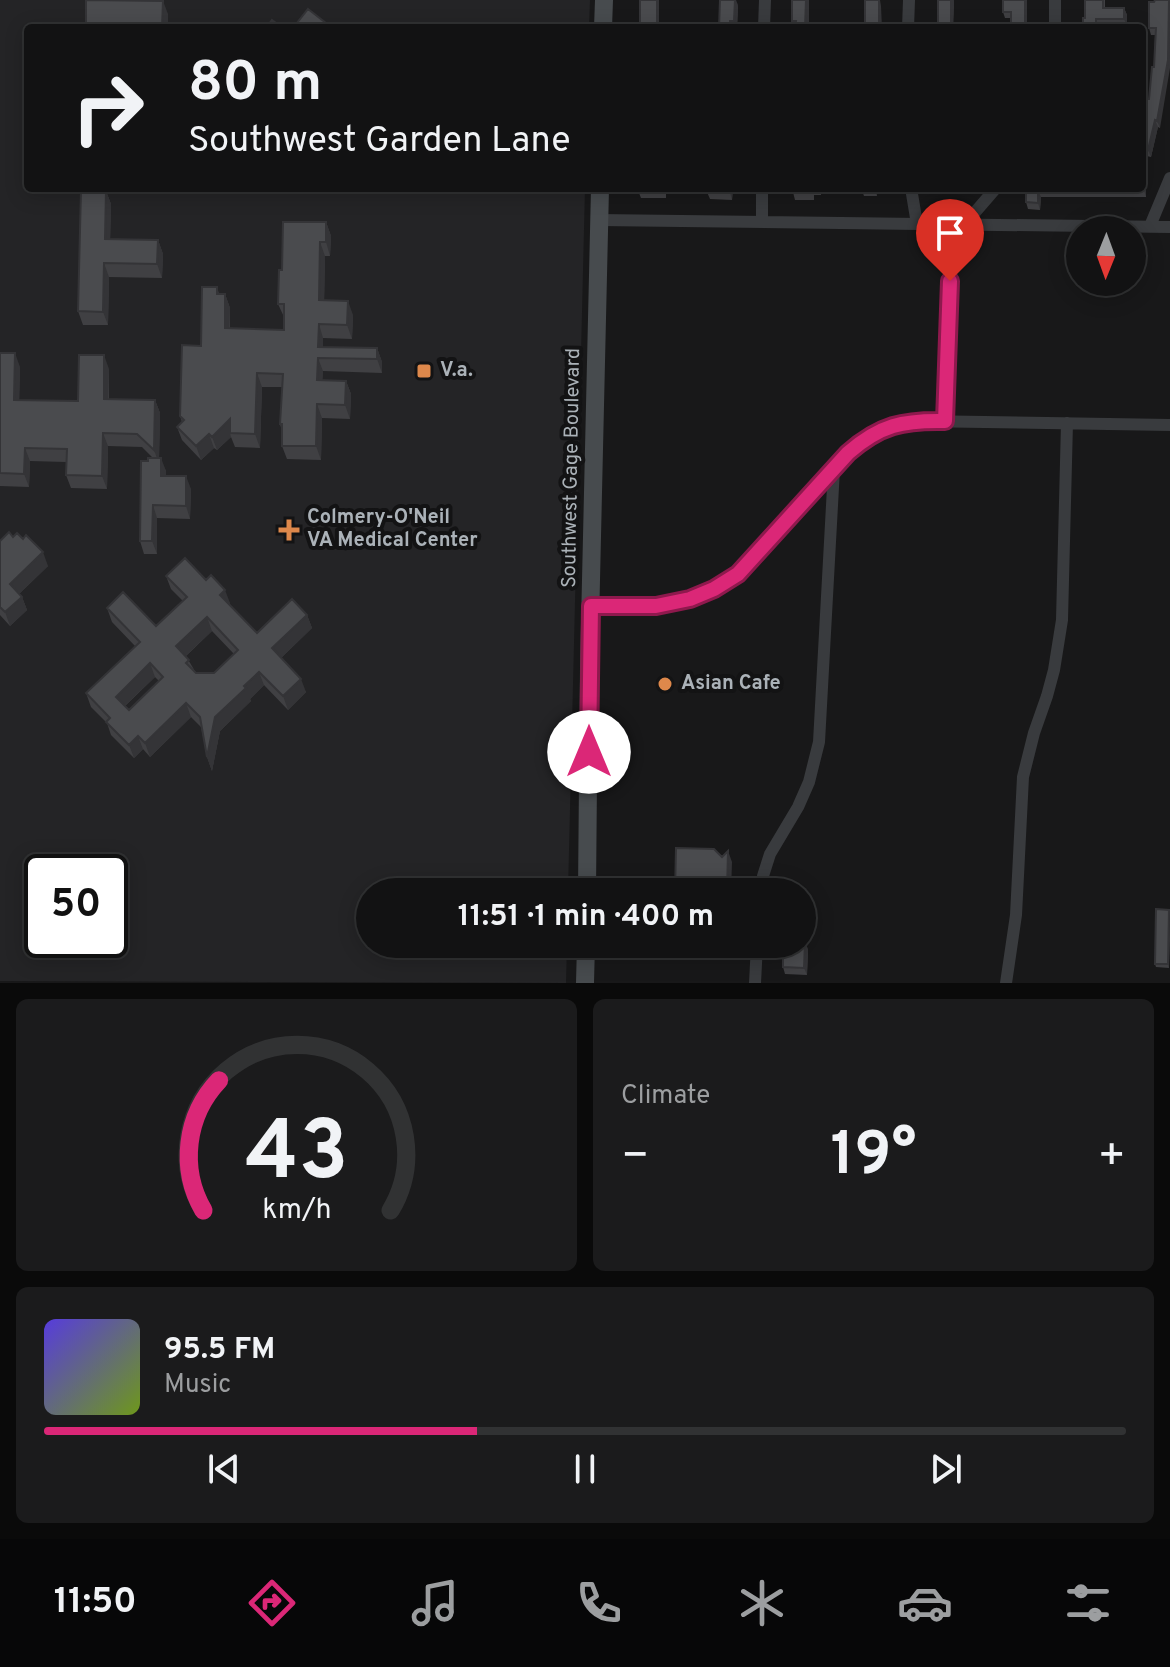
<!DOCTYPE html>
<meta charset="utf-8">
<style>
:root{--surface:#121213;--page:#1b1b1c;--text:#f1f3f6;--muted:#9c9ea0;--line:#313233;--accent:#db2777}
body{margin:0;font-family:Overpass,sans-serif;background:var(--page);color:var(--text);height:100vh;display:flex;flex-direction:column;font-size:30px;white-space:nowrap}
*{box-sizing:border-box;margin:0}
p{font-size:26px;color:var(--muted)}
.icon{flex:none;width:44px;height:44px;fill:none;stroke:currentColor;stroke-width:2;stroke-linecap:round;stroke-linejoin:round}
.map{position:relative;height:983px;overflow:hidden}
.sheet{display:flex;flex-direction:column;gap:16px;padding:16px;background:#0a0a0a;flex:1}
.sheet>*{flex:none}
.hud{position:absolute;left:24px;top:24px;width:1122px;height:168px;border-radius:8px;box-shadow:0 4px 20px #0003,0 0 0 2px var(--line);background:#121213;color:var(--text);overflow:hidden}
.needle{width:52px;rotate:181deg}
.buttons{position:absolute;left:1066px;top:216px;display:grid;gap:16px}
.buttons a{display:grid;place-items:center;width:80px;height:80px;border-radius:50%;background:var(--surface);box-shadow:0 4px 20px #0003,0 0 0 2px var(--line);font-size:40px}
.speed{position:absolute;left:24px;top:854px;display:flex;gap:16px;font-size:40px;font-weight:700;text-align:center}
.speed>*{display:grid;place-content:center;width:104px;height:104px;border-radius:50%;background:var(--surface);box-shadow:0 4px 20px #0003,0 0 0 2px var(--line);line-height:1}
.speed .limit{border:4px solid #111;border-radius:12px;background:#fff;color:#111}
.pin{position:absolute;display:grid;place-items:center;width:68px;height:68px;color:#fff;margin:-82px -34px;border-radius:50% 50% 50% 0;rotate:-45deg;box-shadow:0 0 8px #0007}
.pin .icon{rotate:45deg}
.me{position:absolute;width:88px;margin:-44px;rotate:0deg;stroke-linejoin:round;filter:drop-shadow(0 0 6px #0008)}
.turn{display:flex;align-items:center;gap:28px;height:168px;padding:0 32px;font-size:36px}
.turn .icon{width:104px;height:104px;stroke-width:2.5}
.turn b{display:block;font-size:56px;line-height:68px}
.big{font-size:60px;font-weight:700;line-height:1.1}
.sheet .widget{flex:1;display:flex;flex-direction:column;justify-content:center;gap:12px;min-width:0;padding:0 28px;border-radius:12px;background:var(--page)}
.sheet .dial{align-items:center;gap:0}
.dial svg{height:208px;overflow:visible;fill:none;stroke:var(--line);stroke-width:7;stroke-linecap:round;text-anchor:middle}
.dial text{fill:var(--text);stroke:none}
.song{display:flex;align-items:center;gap:24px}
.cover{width:96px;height:96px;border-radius:12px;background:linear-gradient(135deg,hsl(250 70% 55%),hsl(80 70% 35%))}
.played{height:8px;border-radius:4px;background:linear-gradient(90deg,var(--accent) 40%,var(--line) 40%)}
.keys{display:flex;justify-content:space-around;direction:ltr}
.heat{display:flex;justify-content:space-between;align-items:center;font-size:44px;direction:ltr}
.sheet .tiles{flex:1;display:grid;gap:16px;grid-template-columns:1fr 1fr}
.widget:last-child{grid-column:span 2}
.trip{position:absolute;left:356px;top:878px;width:460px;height:80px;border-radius:40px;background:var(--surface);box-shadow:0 4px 20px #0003,0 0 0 2px var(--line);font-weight:700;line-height:80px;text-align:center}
.menu{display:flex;height:128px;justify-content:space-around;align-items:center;background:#070708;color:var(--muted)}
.menu .icon{width:56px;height:56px}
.menu .on{color:var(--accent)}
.menu b{font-size:36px;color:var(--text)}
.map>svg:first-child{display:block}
.built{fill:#242426;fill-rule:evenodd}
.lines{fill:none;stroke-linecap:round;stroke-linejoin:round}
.minor{stroke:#393b3e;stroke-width:12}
.secondary{stroke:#474b4e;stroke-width:18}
.wall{fill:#404043;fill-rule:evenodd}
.shaded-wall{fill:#343437}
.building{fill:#4a4b4e;stroke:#343437;stroke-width:2;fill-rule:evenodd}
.route-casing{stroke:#8e194d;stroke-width:20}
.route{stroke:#db2777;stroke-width:14}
.poi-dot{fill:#de884b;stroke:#131314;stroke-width:3}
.labels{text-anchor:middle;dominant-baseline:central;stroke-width:8;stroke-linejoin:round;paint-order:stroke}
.poi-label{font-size:20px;font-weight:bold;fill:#abb2b8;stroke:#131314;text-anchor:start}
.street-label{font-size:20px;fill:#abb2b8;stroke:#131314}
</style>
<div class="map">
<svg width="1170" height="983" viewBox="0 0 1170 983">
<rect width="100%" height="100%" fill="#181819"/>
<!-- built -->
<path class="built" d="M0 0H590L589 28H28V188H585L568 892H370V944H567L566 983 0 981ZM42 872H110V940H42Z"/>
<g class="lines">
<!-- minor -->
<path class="minor" d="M764 28 765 0
M908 28 909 0
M1055 28V0
M911 188 917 224
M599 220 1170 227
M762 221V188
M964 225 996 188
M1150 226 1170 178
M945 421 952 225
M591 606H656L690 599 714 589 738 574 848 453 863 440 881 430 900 423 918 421 1170 425
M760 892 763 876 770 854 798 807 809 782 819 742 834 469
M755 983 757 944
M1006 983 1016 915 1023 777 1034 733 1047 696 1054 670 1062 620 1067 423"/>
<!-- secondary -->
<path class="secondary" d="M603 28 604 0
M587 892 589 667 600 188
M585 983 586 944"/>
</g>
<!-- wall -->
<path class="wall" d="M954 0 953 28H939L938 25Z
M1027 0V28H1011V18H1005L1003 12Z
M1085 0H1105V8H1124L1127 15V26H1099L1085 18Z
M1154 2 1160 128 1158 127 1151 157 1142 155V125L1149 99 1154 67 1155 35H1151L1149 28Z
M738 5 737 28H719Z
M1146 182V197H1041L1040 210 1028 209 1026 202V188Z
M637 188H666V198H641Z
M733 188 732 200 710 199 707 192Z
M792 188H821V195H814V200H795Z
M861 188H876L877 196H864Z
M946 188H965L964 193 947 191Z
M106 191 111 204 110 239 158 240 163 254 162 278 109 277 108 325H83L78 311Z
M326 222 331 236 330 256H325L324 300 353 315 352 339 323 338V347L377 348 382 362V373L323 371 322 380 346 381 351 394 350 419 322 418 321 460 287 459 282 446V431L280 424 282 387H262L260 448 235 447 231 437 217 450 214 448 201 460 182 440 177 427 182 422 180 416 217 287 219 294H225L230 308V329L284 330V317L278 304 282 270Z
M0 353 20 367 19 400 78 401 109 369V399L155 400 160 413 159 458 166 471V476L191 489 190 519 157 518V554H144L140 541 148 461 153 458 142 447 108 446 107 489 71 488 66 475V462L30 461 29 487 0 486Z
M0 541 48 566 19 594 22 597 27 610 10 626 0 615Z
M166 576 206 580 230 603 229 604 257 633 307 615 312 628 281 658 306 692 288 710 264 685 250 699 251 701 220 731 212 771 207 757 201 727 191 717 150 757 143 749 134 758 111 735 107 723 91 707 86 693 135 646 112 622 107 608 156 626 183 601 171 589ZM212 631 234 654 214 673H196L186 656ZM155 677 159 681 129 710 125 706Z
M1169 910V968L1156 967 1155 964Z
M808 949 807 975 785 974 783 967Z"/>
<!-- shaded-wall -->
<path class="shaded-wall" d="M657 0H659V28H657Z
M734 0H736L738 5 737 28 734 21Z
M806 0H809V28H805Z
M877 0H880L881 6 882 28 879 23Z
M951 0H954L953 28H952L951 25Z
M1025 0H1027V28H1025Z
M1169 0H1170V68L1160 128 1157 121Z
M163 1 168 14V28H162Z
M1124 8 1127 15V26L1124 19Z
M1155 120 1158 127 1151 157 1148 150Z
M1144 176 1146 182V197L1144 190Z
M730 188H733L732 200 730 192Z
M1038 190 1041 197 1040 210 1038 203Z
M106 191 111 204 110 252 105 239Z
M326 222 331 236 330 256 326 242Z
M158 240 163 254 162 278 157 264Z
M320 242 325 256 324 314 319 300Z
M104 263 109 277 108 325 103 312Z
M225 294 230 308 229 342 225 328Z
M348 301 353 315 352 339 347 325Z
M319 324 323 338V358L318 347Z
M377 348 382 362V373L377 359Z
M15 353 20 367 19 414 14 400Z
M104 355 109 369 108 412 104 399Z
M318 358 323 371 322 393 317 380Z
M257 373 262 387 260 448 255 434Z
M346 381 351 394 350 419 345 405Z
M155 400 160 413 159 464 154 450Z
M317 404 322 418 321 460 316 446Z
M230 419V433L231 437 217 450 212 437Z
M103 433 108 446 107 489 102 476Z
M209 434 214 448 201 460 196 446Z
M25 448 30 461 29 487 24 474Z
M161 458 166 471V489L161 476Z
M186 476 191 489 190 519 186 506Z
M153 505 157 518V554L152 541Z
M43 552 48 566 15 598 10 584Z
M225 590 230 603 225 608 220 595Z
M22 597 27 610 10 626 5 612Z
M307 615 312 628 277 662 272 648Z
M207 617 212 631 181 660 176 646Z
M150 663 155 677 120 710 116 697Z
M259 672 264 685 250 699 251 701 220 731 212 771 207 757 215 717Z
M301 679 306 692 288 710 283 696Z
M186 703 191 717 150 757 145 743Z
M138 736 143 749 134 758 129 745Z
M728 851 732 862 731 892H727Z
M1169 910 1170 939 1169 968 1168 964Z
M805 942 808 949 807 975 804 968Z"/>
<!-- building -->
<path class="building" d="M86 0 163 1 162 28H86Z
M640 0H657V28H640Z
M720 0H735L734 21H730V28H719Z
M792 0H806L805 28H795L796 21H792Z
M865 0H879V23H877V28H865Z
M938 0H951V25H938Z
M1003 0H1025V28H1011V12H1003Z
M1085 0H1103V8H1124V19H1096V28H1083V18H1085Z
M1155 0H1169L1168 60 1157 121 1155 120 1148 150 1142 148V125L1147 99H1149L1152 67H1154L1156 28H1149V2H1154Z
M308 9 326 23 323 28H293Z
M272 20 283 28H266Z
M1142 176H1144V190H1038V203L1026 202V188H1142Z
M707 188H730V192H707Z
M792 188H810V191L792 190Z
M81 190 106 191 105 239 158 240 157 264 104 263 103 312 78 311Z
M283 222H326V242H320L319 300 348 301 347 325 319 324 318 347 377 348V359L318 358 317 380 346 381 345 405 317 404 316 446H282V424H280L283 374 257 373 255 434 230 433V419L212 437 209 434 196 446 177 427 184 420 180 416 182 345 201 346 202 287H217V294H225V328L284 330V304H278L279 270H282Z
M0 353H15L14 400 78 401 79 355H104V399L155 400 154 450 137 434 103 433 102 476 66 475 67 449 25 448 24 474 0 473Z
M148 458H161V476H186V506L153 505 152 541H140L141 461H148Z
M9 532 13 537 17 533 23 539 26 535 43 552 10 584 22 597 5 612 0 607V541Z
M185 558 206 580 211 575 225 590 220 595 257 633 292 599 307 615 272 648 301 679 283 696 259 672 244 686 246 688 215 717 207 757 200 717 186 703 145 743 138 736 129 745 106 722 110 718 86 693 140 642 107 608 123 592 156 626 187 597 166 576ZM207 617 238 650 214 673H196L186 663 189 660 176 646ZM150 663 163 677 129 710 116 697Z
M676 848 714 849 722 857 728 851 727 892H675Z
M1156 909 1169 910 1168 964H1155Z
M802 942H805L804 968 783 967V944H802Z"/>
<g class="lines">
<defs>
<path id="route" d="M589 752 591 606H656L690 599 714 589 738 574 848 453C880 425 903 420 945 421L950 281"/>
</defs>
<!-- route casing -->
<use href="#route" class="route-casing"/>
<!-- route -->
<use href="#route" class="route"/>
</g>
<!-- markers -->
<g class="poi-dot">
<rect x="416" y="363" width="16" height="16" rx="4"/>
<path d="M285 518h8v8h8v8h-8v8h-8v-8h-8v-8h8z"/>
<circle cx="665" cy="684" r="8"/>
</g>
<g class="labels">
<!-- poi labels -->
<g class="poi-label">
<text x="440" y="371">V.a.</text>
<text x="307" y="518">Colmery-O'Neil<tspan x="307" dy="23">VA Medical Center</tspan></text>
<text x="681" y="684">Asian Cafe</text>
</g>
<!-- street labels -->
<g class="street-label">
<text transform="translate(572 468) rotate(-89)">Southwest Gage Boulevard</text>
</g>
</g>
</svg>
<div class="buttons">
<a><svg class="needle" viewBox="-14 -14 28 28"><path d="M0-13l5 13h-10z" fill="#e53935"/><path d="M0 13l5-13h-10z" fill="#9c9ea0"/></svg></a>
</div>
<div class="speed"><div class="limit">50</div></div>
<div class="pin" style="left:950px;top:281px;background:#d93025"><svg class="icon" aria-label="arrive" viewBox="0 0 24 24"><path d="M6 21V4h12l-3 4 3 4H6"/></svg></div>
<svg class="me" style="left:589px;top:752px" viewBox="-20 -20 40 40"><circle r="19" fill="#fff"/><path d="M0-13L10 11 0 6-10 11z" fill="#db2777"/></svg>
<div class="trip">11:51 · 1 min · 400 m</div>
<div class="hud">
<div class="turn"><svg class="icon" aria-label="right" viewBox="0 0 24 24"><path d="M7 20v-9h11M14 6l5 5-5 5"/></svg><div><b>80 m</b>Southwest Garden Lane</div></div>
</div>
</div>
<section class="sheet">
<div class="tiles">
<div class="widget dial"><svg viewBox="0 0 100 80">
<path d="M14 69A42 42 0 1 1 86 69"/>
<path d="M14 69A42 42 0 0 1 20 19" stroke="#db2777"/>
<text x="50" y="56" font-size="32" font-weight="700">43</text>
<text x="50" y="72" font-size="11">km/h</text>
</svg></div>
<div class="widget"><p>Climate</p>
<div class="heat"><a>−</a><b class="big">19°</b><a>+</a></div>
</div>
<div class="widget">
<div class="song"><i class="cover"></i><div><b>95.5 FM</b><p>Music</p></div></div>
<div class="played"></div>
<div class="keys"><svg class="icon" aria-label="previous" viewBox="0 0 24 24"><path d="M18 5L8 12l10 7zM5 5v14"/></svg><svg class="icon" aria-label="pause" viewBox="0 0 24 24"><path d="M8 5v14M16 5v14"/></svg><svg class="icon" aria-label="next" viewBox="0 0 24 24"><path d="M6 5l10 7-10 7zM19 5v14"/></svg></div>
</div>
</div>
</section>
<nav class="menu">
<b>11:50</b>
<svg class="icon on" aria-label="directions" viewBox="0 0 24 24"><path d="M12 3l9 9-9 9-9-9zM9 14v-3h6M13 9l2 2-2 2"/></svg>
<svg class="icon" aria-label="music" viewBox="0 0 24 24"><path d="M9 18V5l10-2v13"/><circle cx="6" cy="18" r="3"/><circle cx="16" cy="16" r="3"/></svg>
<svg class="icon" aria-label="phone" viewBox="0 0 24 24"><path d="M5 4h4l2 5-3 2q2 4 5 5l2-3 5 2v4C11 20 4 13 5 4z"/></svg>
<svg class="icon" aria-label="climate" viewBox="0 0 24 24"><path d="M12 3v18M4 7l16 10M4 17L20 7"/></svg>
<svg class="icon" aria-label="car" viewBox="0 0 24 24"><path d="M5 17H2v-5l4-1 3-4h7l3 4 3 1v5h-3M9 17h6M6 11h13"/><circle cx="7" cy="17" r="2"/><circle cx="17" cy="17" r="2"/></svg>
<svg class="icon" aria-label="filters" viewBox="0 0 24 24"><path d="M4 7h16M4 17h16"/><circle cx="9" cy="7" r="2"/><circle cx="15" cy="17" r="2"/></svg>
</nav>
